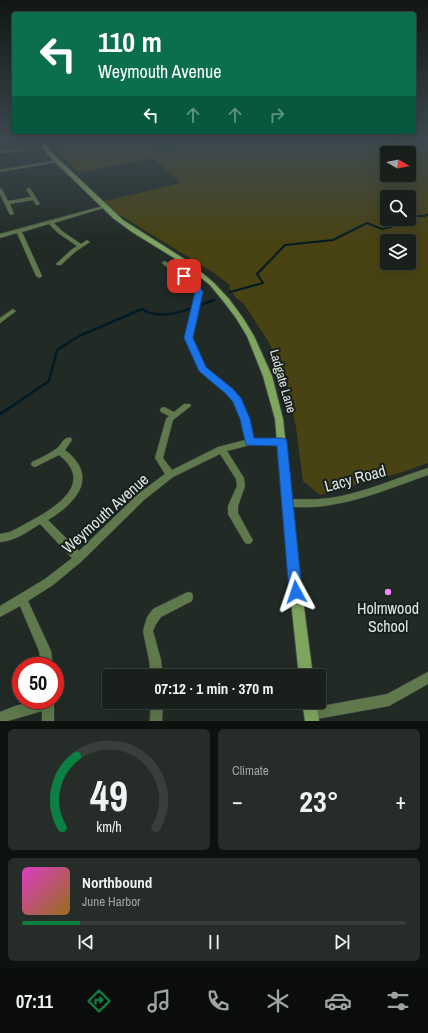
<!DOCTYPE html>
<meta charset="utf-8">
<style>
:root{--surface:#19201c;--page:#262d29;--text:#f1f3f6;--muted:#9fa3a3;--line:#373e3b;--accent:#0b8043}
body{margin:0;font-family:"Archivo Narrow",sans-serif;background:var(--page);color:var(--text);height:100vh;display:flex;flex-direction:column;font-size:15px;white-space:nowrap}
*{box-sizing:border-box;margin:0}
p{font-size:13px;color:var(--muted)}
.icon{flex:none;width:22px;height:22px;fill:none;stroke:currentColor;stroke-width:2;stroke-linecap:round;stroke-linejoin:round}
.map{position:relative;height:721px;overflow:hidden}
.side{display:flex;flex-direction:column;gap:8px;padding:8px;background:#0e120f;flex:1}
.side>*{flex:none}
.guide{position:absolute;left:12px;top:12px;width:404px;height:122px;border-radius:4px;box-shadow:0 4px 16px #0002,0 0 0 1px var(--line);background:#0b6e4f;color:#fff;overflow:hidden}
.needle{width:26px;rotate:99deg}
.buttons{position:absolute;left:380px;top:146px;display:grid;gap:8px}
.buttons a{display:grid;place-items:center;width:36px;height:36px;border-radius:4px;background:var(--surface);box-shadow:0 4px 16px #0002,0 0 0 1px var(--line);font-size:20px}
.speed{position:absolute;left:12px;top:657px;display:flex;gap:8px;font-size:20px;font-weight:700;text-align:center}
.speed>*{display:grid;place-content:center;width:52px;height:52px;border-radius:50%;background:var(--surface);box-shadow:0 4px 16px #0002,0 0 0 1px var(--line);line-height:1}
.speed .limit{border:6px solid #d22;background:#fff;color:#111}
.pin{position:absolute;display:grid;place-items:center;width:34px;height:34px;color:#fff;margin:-17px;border-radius:8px;box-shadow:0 2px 6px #0006}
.me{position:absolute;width:44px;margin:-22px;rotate:355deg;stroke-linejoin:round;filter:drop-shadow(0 0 3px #0008)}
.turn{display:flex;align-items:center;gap:14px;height:84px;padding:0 20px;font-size:18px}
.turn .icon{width:52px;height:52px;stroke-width:2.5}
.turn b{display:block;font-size:28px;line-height:34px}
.lanes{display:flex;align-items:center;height:38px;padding:0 20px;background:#0003;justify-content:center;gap:20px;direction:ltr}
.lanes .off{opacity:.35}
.big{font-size:30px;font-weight:700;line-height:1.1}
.side .card{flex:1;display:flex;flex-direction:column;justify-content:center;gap:6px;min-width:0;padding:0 14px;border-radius:6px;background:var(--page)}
.side .dial{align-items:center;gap:0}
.dial svg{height:104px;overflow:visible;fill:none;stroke:var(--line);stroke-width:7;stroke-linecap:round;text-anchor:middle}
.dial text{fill:var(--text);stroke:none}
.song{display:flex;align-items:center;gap:12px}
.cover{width:48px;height:48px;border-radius:6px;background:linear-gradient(135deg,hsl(310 70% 55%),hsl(40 70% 35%))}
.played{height:4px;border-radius:2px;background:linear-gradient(90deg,var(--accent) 15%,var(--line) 15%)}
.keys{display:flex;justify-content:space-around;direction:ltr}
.heat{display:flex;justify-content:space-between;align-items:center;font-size:22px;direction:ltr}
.side .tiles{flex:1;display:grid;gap:8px;grid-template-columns:1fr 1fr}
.card:last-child{grid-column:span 2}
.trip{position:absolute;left:102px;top:669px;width:224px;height:40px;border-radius:4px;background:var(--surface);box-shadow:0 4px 16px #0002,0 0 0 1px var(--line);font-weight:700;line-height:40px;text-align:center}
.menu{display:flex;height:64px;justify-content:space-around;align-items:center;background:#0a0d0b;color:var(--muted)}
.menu .icon{width:28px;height:28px}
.menu .selected{color:var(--accent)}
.menu b{font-size:18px;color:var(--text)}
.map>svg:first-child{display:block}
.green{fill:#494213;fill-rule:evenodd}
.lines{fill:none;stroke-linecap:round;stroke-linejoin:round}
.stream-far2{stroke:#011b25;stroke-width:2}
.stream-far1{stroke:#011b25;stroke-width:2.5}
.stream{stroke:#011b25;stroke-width:3}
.building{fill:#0e4a4a}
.minor-casing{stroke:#3f4843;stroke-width:1}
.secondary-casing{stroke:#3f4843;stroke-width:2}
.minor{fill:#5f784c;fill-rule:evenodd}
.secondary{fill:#7fa55f;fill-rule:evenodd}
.route{fill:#1a73e8;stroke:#114b97}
.poi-dot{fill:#eb8dfb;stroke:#17201c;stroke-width:1.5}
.labels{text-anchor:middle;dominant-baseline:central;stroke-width:4;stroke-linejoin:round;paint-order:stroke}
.street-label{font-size:13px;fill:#dfe5e2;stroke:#17201c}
.near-street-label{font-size:16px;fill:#dfe5e2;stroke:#17201c}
.near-poi-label{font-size:16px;fill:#dfe5e2;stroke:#17201c}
</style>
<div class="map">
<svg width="428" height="721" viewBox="0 0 428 721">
<rect width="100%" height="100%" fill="#212a25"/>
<!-- green -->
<path class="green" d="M48 141H428V463L403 472 320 495 303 481 296 427 285 375 268 341 244 304 236 298 229 288 230 285 214 273 115 212 104 201 181 183 153 158 79 173ZM387 153H409V175H387ZM387 197H409V219H387ZM387 241H409V263H387Z"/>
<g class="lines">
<!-- stream-far2 -->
<path class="stream-far2" d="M409 216H425L428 214
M230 292 263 283 257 274 285 245 333 240 367 223 382 229 391 227 395 219"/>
<!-- stream-far1 -->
<path class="stream-far1" d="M8 409 49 381 57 350 79 336 142 309C161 323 194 307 214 300"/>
<!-- stream -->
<path class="stream" d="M0 414 9 408"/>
</g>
<!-- building -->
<path class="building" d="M161 144 177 148 161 152 153 146Z"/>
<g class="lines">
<defs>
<path id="minor" d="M26 149V151H25L0 153V151Z
M57 160H58V162L0 172V170Z
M0 188 2 189 8 201 31 197 26 189 30 188 40 204 36 205 33 200 10 204 14 214 10 215 0 194Z
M103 206 107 207 54 223 62 231 81 244 87 240 90 242 75 252 61 265H57L56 264 71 250 77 246 58 233 49 224 22 232 42 276 41 277 39 278 36 276 17 233 0 238V234Z
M165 261 200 287 202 296 191 338 205 368 232 389 240 399 249 419 253 439H282L285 440 286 442 285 444 282 445H250L227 451 244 478 245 486 238 506V513L251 537 253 540 251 543 248 544 245 543 228 514V506L237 486 236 479 220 454 173 477 144 500 82 561 53 585 28 601 51 651 53 666H41L39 651 20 606 0 617V606L45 579 72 558 40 524C27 532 15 541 0 542V534L10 532 16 529C41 515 101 488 59 455L35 467 32 466 31 464 32 462C40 458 49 454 56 449 62 445 63 436 71 438L72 440 65 450C100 477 76 503 48 520L79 551 138 494 165 474 155 458 166 419 169 416 161 412 160 410 161 408 164 407 174 412 184 404H190L191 406 173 420 163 458 172 470 218 447 245 440 241 419 234 402 226 393 199 371 185 338 196 296 194 288 163 264 162 263Z
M13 309 16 311 15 312 0 323V318Z
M428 468V475C396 486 364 500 330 505 316 508 302 507 287 507L284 506 282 503 284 500 287 499C302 499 316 500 330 498 364 493 396 478 428 468Z
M188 592 192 593 193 597 192 601 161 617 156 624 153 631 161 660 163 676H151L149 660 143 631 147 617 153 609Z
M428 672V684L389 706 311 720 307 718 305 714 307 710 311 708 387 694Z
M39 700H54V721H42V711L8 721H0V712L15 706Z
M151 702H163L162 721H150Z"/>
<path id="secondary" d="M38 141H43L51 152 123 220 189 262 214 283 229 299 243 318 254 336 272 376 283 419 302 592 313 676H299L290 592 275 419 263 376 247 336 236 318 224 302 210 285 184 264 132 232 113 218 47 154Z
M302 702H316L319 721H305Z"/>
</defs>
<!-- minor casing -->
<use href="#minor" class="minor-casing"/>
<!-- secondary casing -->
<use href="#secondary" class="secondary-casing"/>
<!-- minor -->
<use href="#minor" class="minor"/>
<!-- secondary -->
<use href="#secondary" class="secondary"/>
</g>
<!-- sky -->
<linearGradient id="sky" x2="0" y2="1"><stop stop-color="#121714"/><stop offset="0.58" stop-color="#3d4a51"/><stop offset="1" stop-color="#3d4a51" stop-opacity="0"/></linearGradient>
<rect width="428" height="242" fill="url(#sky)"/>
<!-- route -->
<path class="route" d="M184 274 199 285 203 292 193 338 206 367 233 389 241 398 250 419 254 438H282L286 439 287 442 302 592 300 596 296 598 291 596 289 592 277 446 246 445 240 419 233 402 226 394 199 371 184 338 195 292 193 288 180 276Z"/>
<!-- markers -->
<circle class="poi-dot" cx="388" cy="592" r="4"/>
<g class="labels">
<!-- street labels -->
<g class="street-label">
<text transform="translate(283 381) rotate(74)">Ladgate Lane</text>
</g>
<!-- near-street labels -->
<g class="near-street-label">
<text transform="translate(355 478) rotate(-15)">Lacy Road</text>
<text transform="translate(105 513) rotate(-42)">Weymouth Avenue</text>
</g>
<!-- near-poi labels -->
<g class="near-poi-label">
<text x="388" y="608">Holmwood<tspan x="388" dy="18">School</tspan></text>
</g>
</g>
</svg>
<div class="buttons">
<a><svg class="needle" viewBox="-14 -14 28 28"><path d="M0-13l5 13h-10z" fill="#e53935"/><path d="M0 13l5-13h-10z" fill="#9fa3a3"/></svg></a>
<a><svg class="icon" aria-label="search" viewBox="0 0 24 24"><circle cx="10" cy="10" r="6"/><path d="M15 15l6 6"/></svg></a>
<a><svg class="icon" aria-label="layers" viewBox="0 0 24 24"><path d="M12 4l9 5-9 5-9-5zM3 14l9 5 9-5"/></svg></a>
</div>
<div class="speed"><div class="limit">50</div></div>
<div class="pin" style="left:184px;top:276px;background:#d93025"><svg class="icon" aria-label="arrive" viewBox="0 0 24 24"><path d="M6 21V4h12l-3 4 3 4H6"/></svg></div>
<svg class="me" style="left:296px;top:592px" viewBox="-20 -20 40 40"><path d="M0-17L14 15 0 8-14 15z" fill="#1a73e8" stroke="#fff" stroke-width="4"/></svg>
<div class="trip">07:12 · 1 min · 370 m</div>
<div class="guide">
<div class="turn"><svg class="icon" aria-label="left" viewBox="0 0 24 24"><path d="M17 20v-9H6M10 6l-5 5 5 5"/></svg><div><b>110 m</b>Weymouth Avenue</div></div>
<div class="lanes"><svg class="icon" aria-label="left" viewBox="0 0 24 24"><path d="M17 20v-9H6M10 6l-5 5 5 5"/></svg><svg class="icon off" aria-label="ahead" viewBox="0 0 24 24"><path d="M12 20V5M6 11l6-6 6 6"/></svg><svg class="icon off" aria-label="ahead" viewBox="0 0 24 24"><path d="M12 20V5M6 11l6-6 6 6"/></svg><svg class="icon off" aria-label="right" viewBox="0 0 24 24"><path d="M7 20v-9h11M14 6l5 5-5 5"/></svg></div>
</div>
</div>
<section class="side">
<div class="tiles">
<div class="card dial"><svg viewBox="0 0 100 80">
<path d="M14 69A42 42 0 1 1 86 69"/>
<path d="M14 69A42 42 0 0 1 25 14" stroke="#0b8043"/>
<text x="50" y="56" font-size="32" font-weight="700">49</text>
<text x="50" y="72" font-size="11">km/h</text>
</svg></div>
<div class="card"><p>Climate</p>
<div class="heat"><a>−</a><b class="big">23°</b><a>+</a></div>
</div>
<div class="card">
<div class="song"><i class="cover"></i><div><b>Northbound</b><p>June Harbor</p></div></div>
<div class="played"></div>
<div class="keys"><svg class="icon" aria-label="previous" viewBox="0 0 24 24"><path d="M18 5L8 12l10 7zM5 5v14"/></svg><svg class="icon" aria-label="pause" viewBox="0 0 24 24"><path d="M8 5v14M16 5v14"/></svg><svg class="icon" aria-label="next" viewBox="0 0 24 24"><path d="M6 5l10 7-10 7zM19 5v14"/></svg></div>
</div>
</div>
</section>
<nav class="menu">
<b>07:11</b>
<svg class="icon selected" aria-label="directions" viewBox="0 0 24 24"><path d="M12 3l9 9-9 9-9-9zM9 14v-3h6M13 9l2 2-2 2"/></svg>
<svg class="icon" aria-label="music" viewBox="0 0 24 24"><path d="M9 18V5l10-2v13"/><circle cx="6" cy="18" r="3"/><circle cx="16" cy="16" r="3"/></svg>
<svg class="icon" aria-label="phone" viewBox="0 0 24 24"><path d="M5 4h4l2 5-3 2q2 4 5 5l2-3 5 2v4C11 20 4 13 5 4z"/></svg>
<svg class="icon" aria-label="climate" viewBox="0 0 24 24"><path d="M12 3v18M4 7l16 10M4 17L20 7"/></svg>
<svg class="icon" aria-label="car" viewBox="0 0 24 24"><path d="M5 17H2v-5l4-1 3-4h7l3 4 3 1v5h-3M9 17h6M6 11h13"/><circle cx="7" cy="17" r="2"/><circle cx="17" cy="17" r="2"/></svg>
<svg class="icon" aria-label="filters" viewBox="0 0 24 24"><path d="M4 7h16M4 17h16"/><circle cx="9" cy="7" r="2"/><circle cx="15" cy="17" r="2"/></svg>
</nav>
